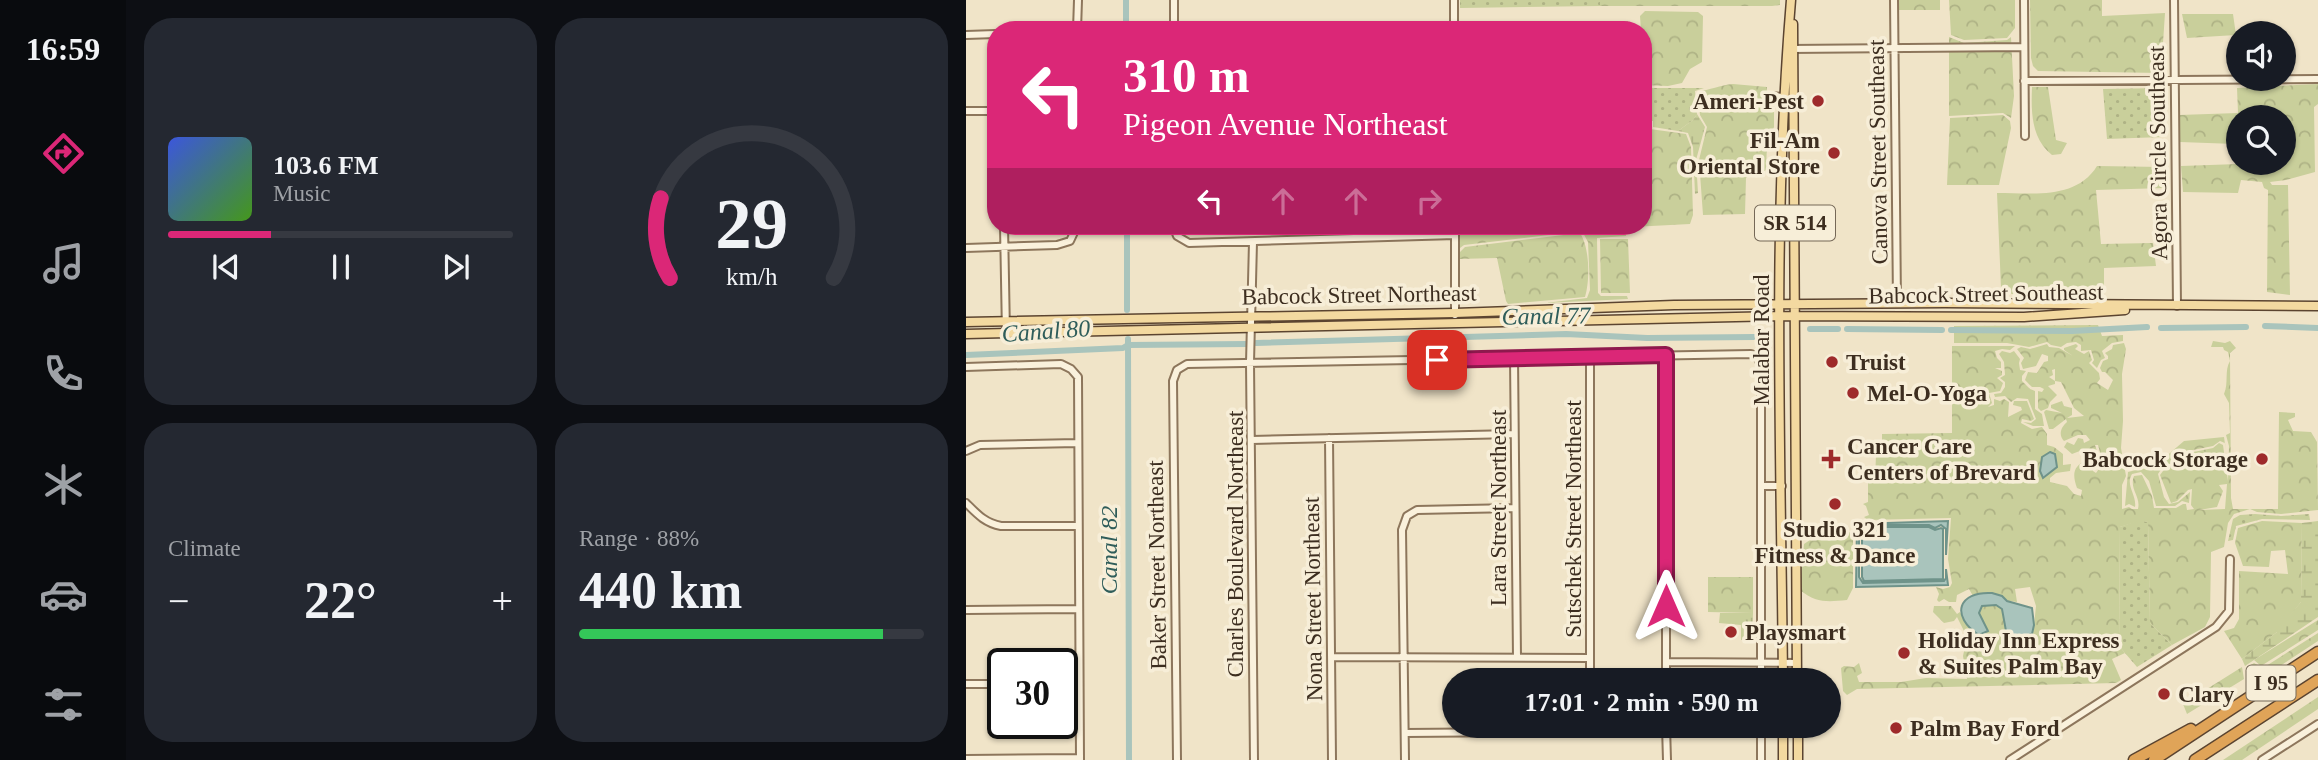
<!DOCTYPE html>
<meta charset="utf-8">
<style>
:root{--surface:#171b24;--page:#242831;--text:#f1f3f6;--muted:#9ea1a6;--line:#363941;--accent:#db2777}
body{margin:0;font-family:Georgia,serif;background:var(--page);color:var(--text);height:100vh;display:flex;flex-direction:column;font-size:26px;white-space:nowrap}
*{box-sizing:border-box;margin:0}
p{font-size:23px;color:var(--muted)}
.icon{flex:none;width:38px;height:38px;fill:none;stroke:currentColor;stroke-width:2;stroke-linecap:round;stroke-linejoin:round}
.map{position:relative;flex:1;overflow:hidden}
.drawer{display:flex;flex-direction:column;gap:18px;padding:18px;background:#0d0f14;width:840px}
.drawer>*{flex:none}
.guide{position:absolute;left:21px;top:21px;width:665px;height:214px;border-radius:28px;box-shadow:0 2px 5px #0004;background:#db2777;color:#fff;overflow:hidden}
.buttons{position:absolute;left:1260px;top:21px;display:grid;gap:14px}
.buttons a{display:grid;place-items:center;width:70px;height:70px;border-radius:50%;background:var(--surface);box-shadow:0 2px 5px #0004;font-size:35px}
.speed{position:absolute;left:21px;top:648px;display:flex;gap:14px;font-size:35px;font-weight:700;text-align:center}
.speed>*{display:grid;place-content:center;width:91px;height:91px;border-radius:50%;background:var(--surface);box-shadow:0 2px 5px #0004;line-height:1}
.speed .limit{border:4px solid #111;border-radius:10px;background:#fff;color:#111}
.pin{position:absolute;display:grid;place-items:center;width:60px;height:60px;color:#fff;margin:-30px;border-radius:14px;box-shadow:0 4px 10px #0006}
.me{position:absolute;width:77px;margin:-38px;rotate:0deg;stroke-linejoin:round;filter:drop-shadow(0 0 5px #0008)}
.turn{display:flex;align-items:center;gap:24px;height:147px;padding:0 21px;font-size:32px}
.turn .icon{width:91px;height:91px;stroke-width:2.5}
.turn b{display:block;font-size:49px;line-height:60px}
.lanes{display:flex;align-items:center;height:66px;padding:0 21px;background:#0003;justify-content:center;gap:35px;direction:ltr}
.lanes .off{opacity:.35}
.big{font-size:52px;font-weight:700;line-height:1.1}
.drawer .widget{flex:1;display:flex;flex-direction:column;justify-content:center;gap:10px;min-width:0;padding:0 24px;border-radius:28px;background:var(--page)}
.drawer .dial{align-items:center;gap:0}
.dial svg{height:182px;overflow:visible;fill:none;stroke:var(--line);stroke-width:7;stroke-linecap:round;text-anchor:middle}
.dial text{fill:var(--text);stroke:none}
.song{display:flex;align-items:center;gap:21px}
.cover{width:84px;height:84px;border-radius:10px;background:linear-gradient(135deg,hsl(230 70% 55%),hsl(100 70% 35%))}
.played{height:7px;border-radius:4px;background:linear-gradient(90deg,var(--accent) 30%,var(--line) 30%)}
.keys{display:flex;justify-content:space-around;direction:ltr}
.heat{display:flex;justify-content:space-between;align-items:center;font-size:38px;direction:ltr}
.charge{height:10px;border-radius:5px;background:linear-gradient(90deg,#34c759 88%,var(--line) 0)}
.drawer .tiles{flex:1;display:grid;gap:18px;grid-template-columns:repeat(2,1fr)}
.trip{position:absolute;left:476px;top:668px;width:399px;height:70px;border-radius:35px;background:var(--surface);box-shadow:0 2px 5px #0004;font-weight:700;line-height:70px;text-align:center}
main{display:flex;flex:1;min-height:0}
.dock{display:flex;flex-direction:column;width:126px;justify-content:space-around;align-items:center;background:#090b0e;color:var(--muted)}
.dock .icon{width:49px;height:49px}
.dock .current{color:var(--accent)}
.dock b{font-size:32px;color:var(--text)}
.map>svg:first-child{display:block}
.grass{fill:url(#grass-dots)}
.forest{fill:url(#forest-crowns);fill-rule:evenodd}
.wetland{fill:url(#wetland-marsh)}
.park{fill:url(#park-tufts)}
.water{fill:#a9c4bc;stroke:#6f938a;stroke-width:2}
.lines{fill:none;stroke-linecap:round;stroke-linejoin:round}
.canal{stroke:#a9c4bc;stroke-width:6}
.minor-casing{stroke:#8d765c;stroke-width:10}
.major-casing{stroke:#5b4430;stroke-width:11}
.highway-casing{stroke:#5b4430;stroke-width:13}
.minor{stroke:#faf1dc;stroke-width:6}
.major{stroke:#f3d9a0;stroke-width:8}
.highway{stroke:#e0a458;stroke-width:10}
.route-casing{stroke:#8e194d;stroke-width:18}
.route{stroke:#db2777;stroke-width:12}
.poi-dot{fill:#9e2a2b;stroke:#f7eed8;stroke-width:2.5}
.labels{text-anchor:middle;dominant-baseline:central;stroke-width:7;stroke-linejoin:round;paint-order:stroke}
.shield{fill:#f7eed8;stroke:#756857;stroke-width:2}
.shield-label{font-size:21px;font-weight:bold;fill:#3d2e20}
.poi-label{font-size:23px;font-weight:bold;fill:#3d2e20;stroke:#f7eed8;text-anchor:start}
.street-label{font-size:23px;fill:#3d2e20;stroke:#f7eed8}
.water-label{font-size:24px;font-style:italic;fill:#2f5d5a;stroke:#f7eed8}
</style>
<main>
<nav class="dock">
<b>16:59</b>
<svg class="icon current" aria-label="directions" viewBox="0 0 24 24"><path d="M12 3l9 9-9 9-9-9zM9 14v-3h6M13 9l2 2-2 2"/></svg>
<svg class="icon" aria-label="music" viewBox="0 0 24 24"><path d="M9 18V5l10-2v13"/><circle cx="6" cy="18" r="3"/><circle cx="16" cy="16" r="3"/></svg>
<svg class="icon" aria-label="phone" viewBox="0 0 24 24"><path d="M5 4h4l2 5-3 2q2 4 5 5l2-3 5 2v4C11 20 4 13 5 4z"/></svg>
<svg class="icon" aria-label="climate" viewBox="0 0 24 24"><path d="M12 3v18M4 7l16 10M4 17L20 7"/></svg>
<svg class="icon" aria-label="car" viewBox="0 0 24 24"><path d="M5 17H2v-5l4-1 3-4h7l3 4 3 1v5h-3M9 17h6M6 11h13"/><circle cx="7" cy="17" r="2"/><circle cx="17" cy="17" r="2"/></svg>
<svg class="icon" aria-label="filters" viewBox="0 0 24 24"><path d="M4 7h16M4 17h16"/><circle cx="9" cy="7" r="2"/><circle cx="15" cy="17" r="2"/></svg>
</nav>
<section class="drawer">
<div class="tiles">
<div class="widget">
<div class="song"><i class="cover"></i><div><b>103.6 FM</b><p>Music</p></div></div>
<div class="played"></div>
<div class="keys"><svg class="icon" aria-label="previous" viewBox="0 0 24 24"><path d="M18 5L8 12l10 7zM5 5v14"/></svg><svg class="icon" aria-label="pause" viewBox="0 0 24 24"><path d="M8 5v14M16 5v14"/></svg><svg class="icon" aria-label="next" viewBox="0 0 24 24"><path d="M6 5l10 7-10 7zM19 5v14"/></svg></div>
</div>
<div class="widget dial"><svg viewBox="0 0 100 80">
<path d="M14 69A42 42 0 1 1 86 69"/>
<path d="M14 69A42 42 0 0 1 10 34" stroke="#db2777"/>
<text x="50" y="56" font-size="32" font-weight="700">29</text>
<text x="50" y="72" font-size="11">km/h</text>
</svg></div>
<div class="widget"><p>Climate</p>
<div class="heat"><a>−</a><b class="big">22°</b><a>+</a></div>
</div>
<div class="widget"><p>Range · 88%</p><b class="big">440 km</b><div class="charge"></div></div>
</div>
</section>
<div class="map">
<svg width="1352" height="760" viewBox="0 0 1352 760">
<defs>
<pattern id="grass-dots" width="8" height="8" patternUnits="userSpaceOnUse" patternTransform="scale(1.75)"><rect width="8" height="8" fill="#c9cf9b"/><path d="M2 2h.1M6 6h.1" fill="none" stroke="#aeb285" stroke-width="1.8" stroke-linecap="round"/></pattern>
<pattern id="forest-crowns" width="20" height="18" patternUnits="userSpaceOnUse" patternTransform="scale(1.75)"><rect width="20" height="18" fill="#c9cf9b"/><path d="M2 6a3 3 0 1 1 6 0M12 15a3 3 0 1 1 6 0" fill="none" stroke="#aeb285"/></pattern>
<pattern id="wetland-marsh" width="20" height="14" patternUnits="userSpaceOnUse" patternTransform="scale(1.75)"><rect width="20" height="14" fill="#c9cf9b"/><path d="M1 5h8M5 5V1M11 12h8M15 12V8" fill="none" stroke="#aeb285"/></pattern>
<pattern id="park-tufts" width="24" height="20" patternUnits="userSpaceOnUse" patternTransform="scale(1.75)"><rect width="24" height="20" fill="#c9cf9b"/><path d="M3 7l-1-3M5 7V3M7 7l1-3M15 17l-1-3M17 17v-4M19 17l1-3" fill="none" stroke="#aeb285"/></pattern>
</defs>
<rect width="100%" height="100%" fill="#f0e4c8"/>
<!-- grass -->
<path class="grass" d="M494 0H634V6L494 8Z
M677 88H738L729 91 731 114 727 120 712 131 687 127V121L677 120Z
M1198 88 1196 137 1141 139 1137 89Z
M1289 514 1315 516 1343 514 1344 520 1296 519 1270 526 1267 540 1262 541 1267 519 1274 515Z
M1173 520 1182 522 1184 623 1206 645 1171 667 1153 646 1154 527Z"/>
<!-- forest -->
<path class="forest" d="M634 0H814V5L806 6H634Z
M932 0H974V10H933Z
M983 0H1049V28L1041 38 998 40 985 35Z
M1064 0H1136V16L1199 13 1195 73 1072 71 1067 66 1065 58Z
M679 11 732 12 737 16 736 62 724 69 716 83 702 86 677 85V30H675L674 16Z
M1216 14H1267L1270 35 1221 38Z
M983 37 998 43 1041 40 1045 37 1048 96 1045 118 1037 113 983 116Z
M767 84 801 87 800 105 808 107V127L801 144 800 170 795 174 785 173 780 178 779 214 737 215 733 160 741 127 734 115 731 92C744 90 754 85 767 84Z
M1352 84V104L1348 107 1349 172 1320 180 1304 182 1306 185H1322L1324 295 1301 292 1302 190 1298 188 1296 182 1275 180 1272 193 1217 192 1215 166 1272 164 1269 144 1214 142 1213 115 1272 113 1271 88ZM1272 117H1318V163H1272Z
M1066 87H1082L1090 140 1101 143 1095 154 1086 155C1065 138 1065 112 1066 87Z
M1037 115 1044 121 1045 128 1033 185H981L984 118Z
M684 129 720 134 725 147 727 215 724 224 627 229V226H677V145L682 141Z
M1131 166 1197 167 1199 188 1130 190 1135 244 1187 243 1190 266 1138 268V296L1046 294 1035 288 1031 193C1066 193 1110 200 1131 166Z
M555 226H624L626 231 657 230 660 233V236L631 238 632 293 635 296H661L662 299 579 303 621 298 624 290 622 242 616 231 498 245 494 248V235H554Z
M614 233C624 248 624 281 619 297L542 304 540 301 531 258 492 259 493 253 499 247Z
M634 239H662L664 293H635Z
M1132 325 1136 336 1157 335V341L1146 343 1136 351 1139 358 1135 360 1131 368 1126 363 1128 360 1125 350 1115 351V345L1110 342 1101 343 1095 347 1085 345 1081 342 1063 347 1041 343H988V326Z
M1247 341 1259 343 1264 341 1270 348 1264 353 1265 498 1267 509H1312L1313 412 1329 413V417L1322 420 1327 431 1345 432 1351 442 1352 510 1315 514 1291 512 1284 509 1268 514 1262 523 1258 547 1245 552 1244 617 1239 627 1206 645 1184 623 1182 522 1173 521 1154 527 1153 646 1159 653 1146 659 1155 680 1150 683 891 689 881 695 877 691 875 668 878 666 888 667 893 663 896 673 891 676 893 682H935L960 678 1001 679 997 656 1001 637 991 617 988 621 978 623 967 612 968 606H985L991 614 994 612 999 621 1013 635H1018L1022 631 1013 613 1016 606C1024 604 1029 604 1036 609L1040 631 1068 625 1070 606 1064 587 1049 589 1051 602C1033 601 1025 591 1007 596L1003 589 991 595 990 602H983L978 599 973 602 971 600 973 594 970 587 977 589 984 587 986 583 982 559 985 518 902 520 898 517 903 515 900 506 897 504 902 502V481L905 479 909 481 910 455 899 443H916V434L986 433V346H1049L1044 350 1036 349 1029 351 1031 358 1035 362V368H1029L1036 371V375L1031 378 1037 383 1034 391 1023 393 1026 403 1022 407 1028 405V399L1034 401 1038 399 1043 402 1042 417 1056 410 1055 407 1047 405 1048 401H1061L1068 419 1065 421 1056 419 1055 423 1066 429 1076 427 1081 434V445L1088 447 1097 454V465L1105 464 1104 471 1090 473 1084 478V482L1101 486 1108 494 1115 496 1116 490 1111 488C1106 474 1107 466 1121 460L1125 462 1127 471 1130 473 1135 466 1131 462 1135 456 1132 445H1129L1132 454 1130 458 1121 457 1119 449 1106 454 1098 447 1101 442 1108 445 1112 438 1117 439 1118 443 1124 440 1120 435H1112L1098 441C1092 435 1095 427 1101 422L1100 419 1087 429H1083L1078 412 1080 410 1096 413 1085 408V405L1096 401 1098 406 1106 408V415L1101 418 1118 416 1108 408 1095 382 1089 381V369L1086 370 1087 375 1083 377 1089 381V384L1082 386 1091 395 1084 402 1082 408 1075 411 1072 408V391L1076 392 1078 389 1074 387H1066L1059 380 1062 372 1071 373 1078 362 1082 361V356L1076 354 1070 366 1057 369 1055 363 1058 358 1051 349 1055 347 1064 349 1081 344 1083 347 1093 348 1107 356 1098 350V348L1110 344 1112 346 1109 349 1118 354 1123 351 1126 360 1123 363 1133 373 1134 379 1131 383 1142 390 1147 380 1139 372H1136L1134 368 1137 361 1142 359V356L1139 353 1146 349 1147 345 1158 343 1160 349 1156 374 1157 421 1155 448 1160 476 1156 485V509L1163 507 1166 509H1172C1175 496 1163 489 1168 476L1176 475 1186 496 1188 508H1210L1217 504H1220L1221 510 1228 509 1225 505 1226 489 1222 490 1211 501 1205 503 1194 475 1200 467 1216 464 1218 454 1247 448 1253 443 1257 445 1262 481 1263 446 1260 435 1264 433 1263 403 1258 394C1263 383 1258 371 1264 361L1262 352 1258 350 1257 347H1245ZM1261 484 1259 509 1233 510 1251 507 1257 491 1253 485Z
M1036 351 1044 353 1048 351 1054 359 1053 363 1054 370 1060 371 1056 376V381L1064 389 1069 391V409L1076 414 1078 426H1067L1057 422 1065 423 1070 419 1062 399 1051 398 1045 402 1039 396 1029 397 1028 394 1035 393 1039 387V382L1034 378 1039 375 1038 362 1033 354Z
M1258 437 1260 451 1259 443 1254 441 1247 446 1217 452 1213 462 1198 465 1192 474 1198 497 1203 504 1212 502 1224 492 1223 503 1216 501 1209 506H1190L1183 481 1175 472 1166 474C1159 485 1171 495 1169 507L1163 504 1159 506 1162 472 1190 465 1218 441Z
M1296 521 1336 523 1335 602 1311 632 1276 659 1258 631 1268 628 1273 619V571L1322 574 1319 550 1305 551 1303 567 1277 566 1269 543 1272 528Z
M862 528 887 533V588L881 600C861 602 850 603 834 590L838 544Z
M742 577H787V613L742 612Z
M1352 620V630L1295 666 1288 660Z
M1352 633V641L1288 683 1282 667 1288 663 1297 668Z
M1276 667 1278 679 1221 714 1217 704Z
M1352 697V709L1276 760H1257Z"/>
<!-- wetland -->
<path class="wetland" d="M662 21V30H584V24Z
M731 114 739 127 730 160 732 193 729 194 727 147 722 133 712 131 727 120Z
M1352 521V617L1279 666 1276 659 1311 632V614L1322 617 1335 602 1336 523Z"/>
<!-- park -->
<path class="park" d="M355 226H391L384 233 356 232Z
M754 613H787L786 640H775V625L753 623Z"/>
<!-- water -->
<path class="water" d="M584 24V30H508L512 25Z
M1084 452 1089 454 1091 467 1077 478 1074 471 1076 457Z
M982 521 980 555V529L975 525 969 528 963 525H912L898 529 893 535V577L897 583 978 581 980 578V569L982 585 890 587 891 524Z
M912 527H963L969 530 975 528 977 529V579L898 581 896 577V535L900 531Z
M1026 593 1036 596 1041 601 1066 608 1068 625 1066 634C1056 638 1049 638 1040 631L1036 609 1030 605 1016 606 1013 613 1022 631 1013 635C984 616 992 591 1026 593Z"/>
<g class="lines">
<!-- canal -->
<path class="canal" d="M160 0V30
M161 226V310
M1299 326 1352 328
M1195 328 1280 327
M844 329H872
M881 329 976 330
M985 330 1106 331 1181 327
M162 339 163 760
M290 343 600 334 681 338 788 337
M0 355 157 348 162 345 281 344"/>
<defs>
<path id="minor" d="M208 0V30
M488 0V30
M928 0 931 303
M1058 0 1059 136
M1208 0 1211 306
M111 30 112 0
M355 30 488 28
M0 35 30 34
M823 49 1058 47
M1058 81 1352 79
M805 96 817 97
M0 111H30
M38 226 40 333
M207 226 211 236 223 243 489 235
M489 226V315
M287 242 284 363 288 760
M0 248 91 245 104 241 111 226
M700 355V681
M548 358 551 657
M0 367 95 364 105 369 112 377 114 760
M363 438 366 760
M286 440 548 434
M0 451 14 445 111 443
M795 486H816
M0 503C11 514 19 523 35 526H112
M0 610 113 609
M365 657 624 658
M700 662 831 663
M624 681V357
M0 684H37
M96 684 113 683
M700 726 701 760
M795 726V760
M439 733 700 731
M0 759 114 758
M211 760 207 381 211 370 221 364 785 354 791 357 795 365V681
M439 760 436 530 441 516 451 510 549 508
M1044 760 1250 627 1263 611 1264 559
M1296 760 1352 724"/>
<path id="major" d="M827 24 831 681
M0 322 489 313 708 305 979 303 1352 306
M0 334 814 316 1058 317 1159 310
M817 681C815 454 806 226 825 0
M817 726V760
M832 726V760"/>
<path id="highway" d="M1168 760 1225 729
M1188 760 1352 652
M1229 760 1352 680"/>
</defs>
<!-- minor casing -->
<use href="#minor" class="minor-casing"/>
<!-- major casing -->
<use href="#major" class="major-casing"/>
<!-- highway casing -->
<use href="#highway" class="highway-casing"/>
<!-- minor -->
<use href="#minor" class="minor"/>
<!-- major -->
<use href="#major" class="major"/>
<!-- highway -->
<use href="#highway" class="highway"/>
</g>
<g class="lines">
<defs>
<path id="route" d="M471 360 700 355V606"/>
</defs>
<!-- route casing -->
<use href="#route" class="route-casing"/>
<!-- route -->
<use href="#route" class="route"/>
</g>
<!-- markers -->
<g class="poi-dot">
<circle cx="852" cy="101" r="7"/>
<circle cx="868" cy="153" r="7"/>
<circle cx="866" cy="362" r="7"/>
<circle cx="887" cy="393" r="7"/>
<path d="M861.5 448.5h7v7h7v7h-7v7h-7v-7h-7v-7h7z"/>
<circle cx="1296" cy="459" r="7"/>
<circle cx="869" cy="504" r="7"/>
<circle cx="765" cy="632" r="7"/>
<circle cx="938" cy="653" r="7"/>
<circle cx="1198" cy="694" r="7"/>
<circle cx="930" cy="728" r="7"/>
</g>
<g class="labels">
<!-- shield labels -->
<g class="shield">
<rect x="789" y="205.5" width="80" height="35" rx="5"/>
<rect x="1280.5" y="665.5" width="49" height="35" rx="5"/>
</g>
<g class="shield-label">
<text x="829" y="223">SR 514</text>
<text x="1305" y="683">I 95</text>
</g>
<!-- poi labels -->
<g class="poi-label">
<text x="838" y="101" text-anchor="end">Ameri-Pest</text>
<text x="854" y="140" text-anchor="end">Fil-Am<tspan x="854" dy="26">Oriental Store</tspan></text>
<text x="880" y="362">Truist</text>
<text x="901" y="393">Mel-O-Yoga</text>
<text x="881" y="446">Cancer Care<tspan x="881" dy="26">Centers of Brevard</tspan></text>
<text x="1282" y="459" text-anchor="end">Babcock Storage</text>
<text x="869" y="529" text-anchor="middle">Studio 321<tspan x="869" dy="26">Fitness &amp; Dance</tspan></text>
<text x="779" y="632">Playsmart</text>
<text x="952" y="640">Holiday Inn Express<tspan x="952" dy="26">&amp; Suites Palm Bay</tspan></text>
<text x="1212" y="694">Clary</text>
<text x="944" y="728">Palm Bay Ford</text>
</g>
<!-- street labels -->
<g class="street-label">
<text transform="translate(912 152) rotate(-91)">Canova Street Southeast</text>
<text transform="translate(1192 153) rotate(-91)">Agora Circle Southeast</text>
<text transform="translate(1020 294) rotate(-1)">Babcock Street Southeast</text>
<text transform="translate(393 295) rotate(-1)">Babcock Street Northeast</text>
<text transform="translate(795 340) rotate(-90)">Malabar Road</text>
<text transform="translate(532 508) rotate(-90)">Lara Street Northeast</text>
<text transform="translate(607 519) rotate(-90)">Sutschek Street Northeast</text>
<text transform="translate(269 544) rotate(-90)">Charles Boulevard Northeast</text>
<text transform="translate(191 565) rotate(-91)">Baker Street Northeast</text>
<text transform="translate(347 599) rotate(-91)">Nona Street Northeast</text>
</g>
<!-- water labels -->
<g class="water-label">
<text transform="translate(580 316) rotate(-1)">Canal 77</text>
<text transform="translate(80 331) rotate(-4)">Canal 80</text>
<text transform="translate(143 550) rotate(-90)">Canal 82</text>
</g>
</g>
</svg>
<div class="buttons">
<a><svg class="icon" aria-label="sound" viewBox="0 0 24 24"><path d="M4 9h4l5-4v14l-5-4H4zM17 9q2 3 0 6"/></svg></a>
<a><svg class="icon" aria-label="search" viewBox="0 0 24 24"><circle cx="10" cy="10" r="6"/><path d="M15 15l6 6"/></svg></a>
</div>
<div class="speed"><div class="limit">30</div></div>
<div class="pin" style="left:471px;top:360px;background:#d93025"><svg class="icon" aria-label="arrive" viewBox="0 0 24 24"><path d="M6 21V4h12l-3 4 3 4H6"/></svg></div>
<svg class="me" style="left:700px;top:606px" viewBox="-20 -20 40 40"><path d="M0-17L14 15 0 8-14 15z" fill="#db2777" stroke="#fff" stroke-width="4"/></svg>
<div class="trip">17:01 · 2 min · 590 m</div>
<div class="guide">
<div class="turn"><svg class="icon" aria-label="left" viewBox="0 0 24 24"><path d="M17 20v-9H6M10 6l-5 5 5 5"/></svg><div><b>310 m</b>Pigeon Avenue Northeast</div></div>
<div class="lanes"><svg class="icon" aria-label="left" viewBox="0 0 24 24"><path d="M17 20v-9H6M10 6l-5 5 5 5"/></svg><svg class="icon off" aria-label="ahead" viewBox="0 0 24 24"><path d="M12 20V5M6 11l6-6 6 6"/></svg><svg class="icon off" aria-label="ahead" viewBox="0 0 24 24"><path d="M12 20V5M6 11l6-6 6 6"/></svg><svg class="icon off" aria-label="right" viewBox="0 0 24 24"><path d="M7 20v-9h11M14 6l5 5-5 5"/></svg></div>
</div>
</div>
</main>
